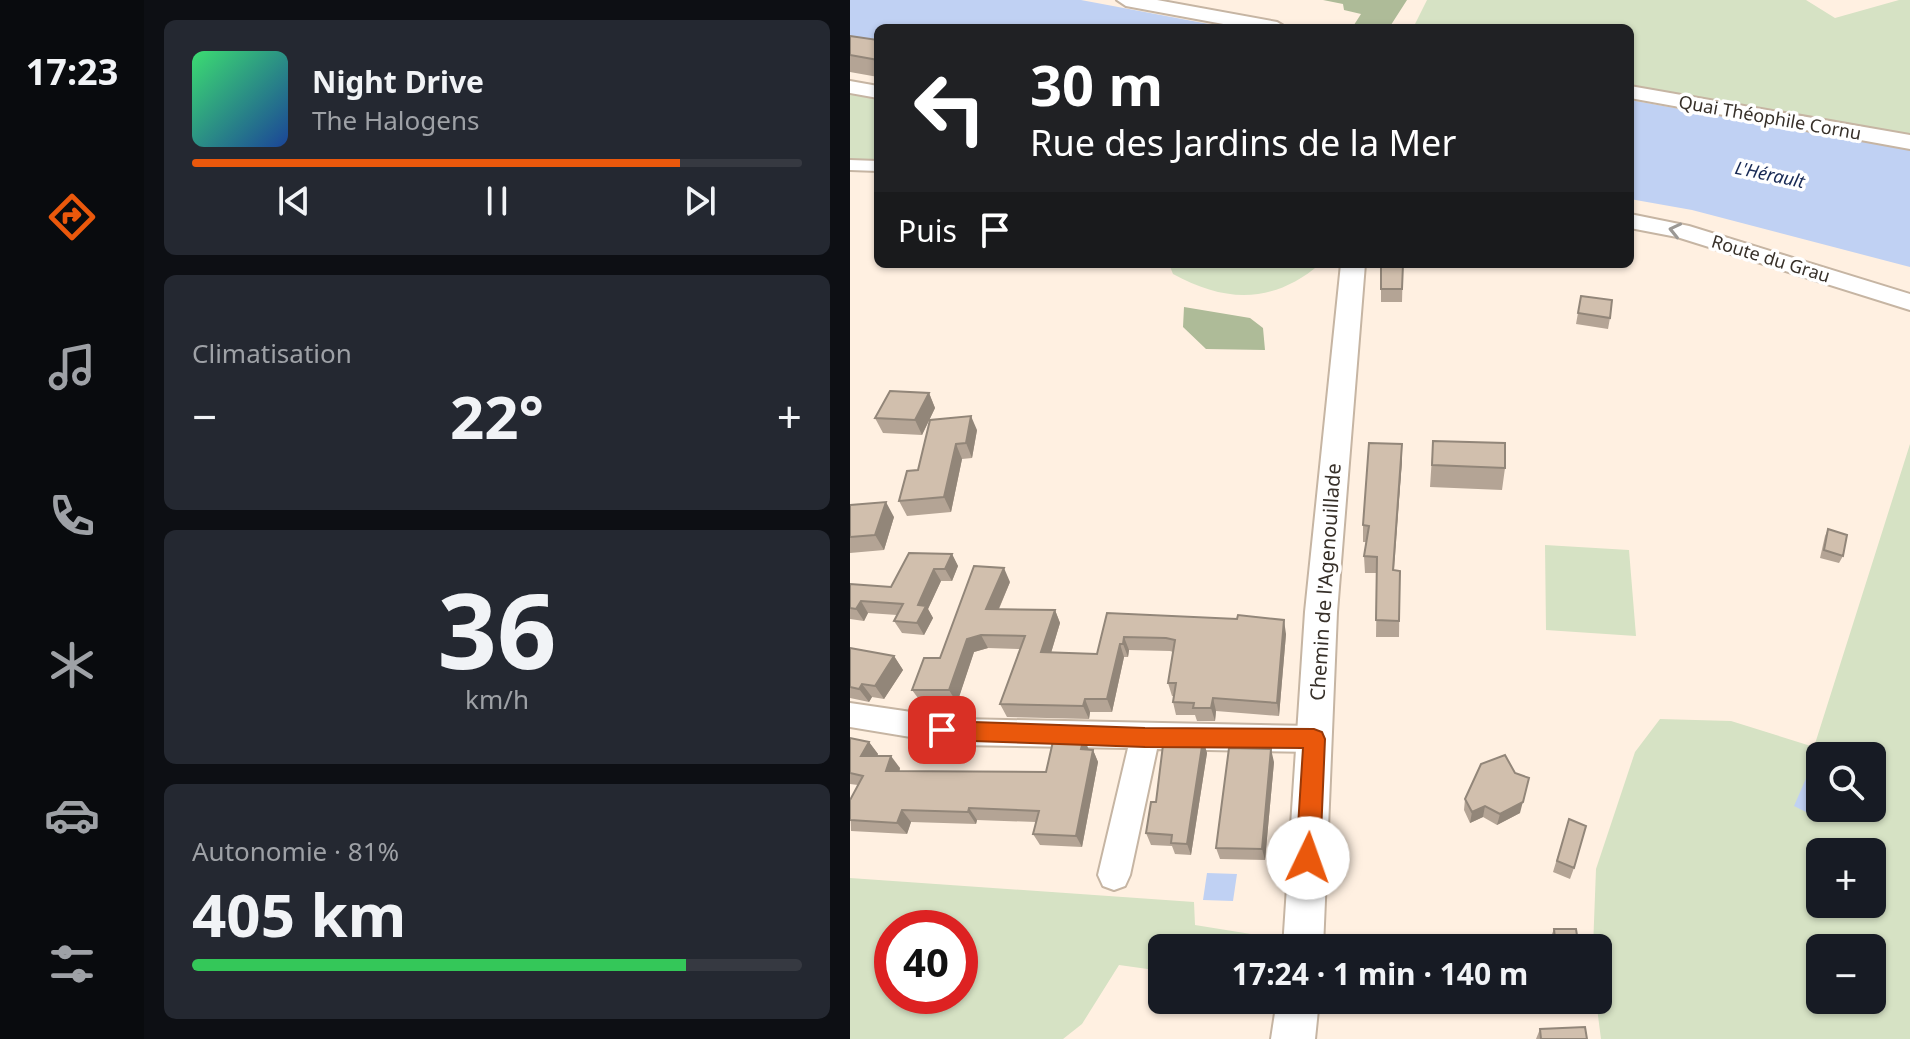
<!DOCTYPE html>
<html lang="fr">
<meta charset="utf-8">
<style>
:root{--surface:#171b24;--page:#242831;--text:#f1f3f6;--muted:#9ea1a6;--line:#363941;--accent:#ea580c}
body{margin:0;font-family:"Noto Sans",sans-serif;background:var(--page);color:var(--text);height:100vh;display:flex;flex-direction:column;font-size:30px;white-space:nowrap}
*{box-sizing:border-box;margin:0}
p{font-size:26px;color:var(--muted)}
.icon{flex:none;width:44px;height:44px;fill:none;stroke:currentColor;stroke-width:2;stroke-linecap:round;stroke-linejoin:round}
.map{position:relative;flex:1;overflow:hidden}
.panel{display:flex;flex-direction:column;gap:20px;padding:20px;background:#0d0f14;width:706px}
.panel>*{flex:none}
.banner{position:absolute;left:24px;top:24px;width:760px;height:244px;border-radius:12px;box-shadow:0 2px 6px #0004;background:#202124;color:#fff;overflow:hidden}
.tools{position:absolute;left:956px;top:742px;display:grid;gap:16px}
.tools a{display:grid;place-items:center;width:80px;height:80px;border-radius:12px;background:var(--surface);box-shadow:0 2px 6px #0004;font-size:40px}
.speed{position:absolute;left:24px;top:910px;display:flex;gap:16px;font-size:40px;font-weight:700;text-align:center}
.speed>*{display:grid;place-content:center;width:104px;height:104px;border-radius:50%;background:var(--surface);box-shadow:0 2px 6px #0004;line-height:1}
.speed .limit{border:12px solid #d22;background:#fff;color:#111}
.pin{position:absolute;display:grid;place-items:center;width:68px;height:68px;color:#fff;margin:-34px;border-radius:16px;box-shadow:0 4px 12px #0006}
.me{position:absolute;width:88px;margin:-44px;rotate:3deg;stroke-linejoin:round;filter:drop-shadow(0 0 6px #0008)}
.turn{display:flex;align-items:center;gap:28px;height:168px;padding:0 24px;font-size:36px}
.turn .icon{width:104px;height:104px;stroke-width:2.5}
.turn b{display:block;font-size:56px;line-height:68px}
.then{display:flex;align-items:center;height:76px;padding:0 24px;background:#0003;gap:16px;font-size:30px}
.big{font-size:60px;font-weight:700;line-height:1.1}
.panel .tile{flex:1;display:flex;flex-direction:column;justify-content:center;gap:12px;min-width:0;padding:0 28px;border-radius:12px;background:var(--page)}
.panel .dial{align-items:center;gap:0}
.dial b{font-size:104px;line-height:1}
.song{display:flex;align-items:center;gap:24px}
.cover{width:96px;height:96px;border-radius:12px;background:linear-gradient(135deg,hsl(140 70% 55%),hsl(220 70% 35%))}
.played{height:8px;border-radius:4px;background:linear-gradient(90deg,var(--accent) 80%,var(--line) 80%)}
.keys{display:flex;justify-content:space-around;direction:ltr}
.heat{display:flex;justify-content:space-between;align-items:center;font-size:44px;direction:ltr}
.charge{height:12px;border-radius:6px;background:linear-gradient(90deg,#34c759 81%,var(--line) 0)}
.trip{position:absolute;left:298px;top:934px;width:464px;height:80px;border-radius:12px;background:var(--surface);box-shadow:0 2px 6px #0004;font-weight:700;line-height:80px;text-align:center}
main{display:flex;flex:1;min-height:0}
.tabs{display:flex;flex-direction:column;width:144px;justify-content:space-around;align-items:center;background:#090b0e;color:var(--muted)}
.tabs .icon{width:56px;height:56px}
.tabs .on{color:var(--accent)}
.tabs b{font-size:36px;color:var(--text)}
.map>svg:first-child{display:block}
.green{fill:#d6e2c4;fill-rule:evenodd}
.forest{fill:#aebb98}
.water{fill:#c0d1f3}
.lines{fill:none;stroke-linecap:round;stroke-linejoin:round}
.minor-casing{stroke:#c6b5a3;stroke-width:4}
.tertiary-casing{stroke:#c6b5a3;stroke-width:4}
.secondary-casing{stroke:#c6b5a3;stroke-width:4}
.minor{fill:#fff;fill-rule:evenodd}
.tertiary{fill:#fff;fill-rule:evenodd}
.secondary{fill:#fff;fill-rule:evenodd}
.wall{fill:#b4a495}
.shaded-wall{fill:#928679}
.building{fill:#d1bfad;stroke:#928679;stroke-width:2}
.oneway{stroke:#9b9894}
.route{fill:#ea580c;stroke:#983908;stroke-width:2}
.labels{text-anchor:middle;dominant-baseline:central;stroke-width:7;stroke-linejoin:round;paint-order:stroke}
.far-street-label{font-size:18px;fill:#373029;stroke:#fff}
.far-water-label{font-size:18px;font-style:italic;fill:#172954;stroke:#fff}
.street-label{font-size:20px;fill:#373029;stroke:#fff}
</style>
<main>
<nav class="tabs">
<b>17:23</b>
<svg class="icon on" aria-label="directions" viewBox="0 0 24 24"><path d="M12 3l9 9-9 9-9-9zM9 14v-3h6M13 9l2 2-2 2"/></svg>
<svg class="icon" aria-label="music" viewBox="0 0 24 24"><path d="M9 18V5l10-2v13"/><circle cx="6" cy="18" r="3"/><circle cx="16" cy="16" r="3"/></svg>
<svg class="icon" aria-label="phone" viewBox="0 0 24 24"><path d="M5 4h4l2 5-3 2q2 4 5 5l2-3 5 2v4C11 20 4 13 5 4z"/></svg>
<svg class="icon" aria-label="climate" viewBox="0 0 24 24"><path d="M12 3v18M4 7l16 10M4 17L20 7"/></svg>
<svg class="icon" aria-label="car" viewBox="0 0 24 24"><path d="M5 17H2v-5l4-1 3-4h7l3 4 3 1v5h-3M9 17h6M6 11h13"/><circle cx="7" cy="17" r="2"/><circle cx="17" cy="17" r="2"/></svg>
<svg class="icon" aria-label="filters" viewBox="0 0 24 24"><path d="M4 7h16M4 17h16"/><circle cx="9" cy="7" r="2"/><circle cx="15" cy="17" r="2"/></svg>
</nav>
<section class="panel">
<div class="tile">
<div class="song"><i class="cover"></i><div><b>Night Drive</b><p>The Halogens</p></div></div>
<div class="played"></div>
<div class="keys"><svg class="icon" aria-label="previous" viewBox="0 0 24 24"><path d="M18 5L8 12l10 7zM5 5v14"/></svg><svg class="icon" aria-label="pause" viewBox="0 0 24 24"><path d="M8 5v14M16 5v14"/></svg><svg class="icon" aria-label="next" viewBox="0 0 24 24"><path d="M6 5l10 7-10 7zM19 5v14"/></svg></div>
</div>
<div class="tile"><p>Climatisation</p>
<div class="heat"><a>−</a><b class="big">22°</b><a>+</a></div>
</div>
<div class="tile dial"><b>36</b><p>km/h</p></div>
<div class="tile"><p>Autonomie · 81%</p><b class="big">405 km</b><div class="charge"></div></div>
</section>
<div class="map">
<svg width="1060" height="1039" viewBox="0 0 1060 1039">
<rect width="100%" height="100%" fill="#fff0e1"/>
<!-- green -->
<path class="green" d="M577 0H956L985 18 1049 0H1060V137L780 86V28H563Z
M0 92 28 96V161H0Z
M319 264H470C423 304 376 303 323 274Z
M1060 444V1039H751L746 1000 748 948H743L746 869 785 752 810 719 881 721 964 747ZM970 756H1022V808H970ZM970 852H1022V904H970ZM970 948H1022V1000H970Z
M695 545 779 550 786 636 696 630Z
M0 878 344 902 345 925 407 935 405 948H312V971L269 965 232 1024 213 1039H0ZM110 928V996H42V928Z"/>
<!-- forest -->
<path class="forest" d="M473 0H557L539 28H502L511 14 494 10 493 4Z
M334 307 400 318 413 328 415 350 356 349 333 327Z"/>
<!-- water -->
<path class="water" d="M0 0H231L380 28H28V54L0 49Z
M780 100 1060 150V267L842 210 780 199Z
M964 760 970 763V808H975L970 819 944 806Z
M357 873 387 874 383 901 353 900Z"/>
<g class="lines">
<defs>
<path id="minor" d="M0 160 28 161V171L0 170Z
M0 703 109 719 464 726 474 730 478 739 474 748 464 752 307 749 280 875 275 886 264 890 253 886 248 875 278 748 109 745 0 727Z"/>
<path id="tertiary" d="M0 81 28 86V98L0 93Z
M780 214 839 226 1060 294V310L827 237 780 228Z
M491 264H515L487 612 473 948H433L455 612Z
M427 1000H469L465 1039H421Z"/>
<path id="secondary" d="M267 0H307L427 22 437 28H395L276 6Z
M780 86 1060 135V149L780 98Z"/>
</defs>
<!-- minor casing -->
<use href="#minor" class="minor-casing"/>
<!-- tertiary casing -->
<use href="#tertiary" class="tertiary-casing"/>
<!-- secondary casing -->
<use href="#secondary" class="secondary-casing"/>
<!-- minor -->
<use href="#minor" class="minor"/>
<!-- tertiary -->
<use href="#tertiary" class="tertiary"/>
<!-- secondary -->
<use href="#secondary" class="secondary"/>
</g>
<!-- wall -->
<path class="wall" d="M0 36 28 40V77L0 72Z
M531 264H553L552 302H531Z
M731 296 760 318 758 329 726 324Z
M79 393 85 408 72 435 33 433 25 418Z
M127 430 122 458 112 459 101 512 57 516 49 501 68 470Z
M583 441 655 468 652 490 580 487Z
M552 461 544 570 550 571 549 637H526L527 573H515L514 556 516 542H513V525Z
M0 505 44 517 34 550 0 553Z
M978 529 993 556 989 563 970 558 975 536Z
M102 554 108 566 102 581H91L78 609 83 618 74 635 52 633 44 621 47 615 18 613 14 621 0 619V584L41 587Z
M160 582 149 609 205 610 210 623 201 653 247 654 257 613 436 634 429 716 366 711 365 721H347L345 715H326L323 702 324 696H322L318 683 323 652 320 651 279 650 278 657H274L262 712H240L239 719 157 717 150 704 170 649 138 648 124 652 107 703 71 702 62 690Z
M0 648 44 656 53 670 34 699 22 697 19 702 0 698Z
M0 738 19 742 28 754 27 756 50 768V771L196 772 239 750H243L248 762 232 847 190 845 183 834 186 822 127 820 126 824 61 822 57 834 1 831 0 800 8 785 0 784Z
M353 740 357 753 341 855 325 854 322 846 301 845 296 833 306 802 329 746Z
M424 762 415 860 370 859 366 848Z
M615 799 670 813 647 825 633 817 620 823 614 810Z
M719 819 724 868 720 879 703 872Z
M704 929 729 948H701L700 939Z
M690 1029 737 1039H686Z"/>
<!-- shaded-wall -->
<path class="shaded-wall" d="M79 393 85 408 72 435 65 420Z
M121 416 127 430 122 458 116 443Z
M106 444 112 459 101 512 94 497Z
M552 444V461L542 587 543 570Z
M36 502 44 517 34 550 25 535Z
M102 554 108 566 102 581 95 569Z
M154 568 160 582 143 622 136 609Z
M84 569 91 581 78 609 83 618 74 635 67 623 68 605Z
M11 601 18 613 14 621 6 609Z
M205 610 210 623 197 666 191 652Z
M434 620 436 634 429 716 427 703Z
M131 635 138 648 124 652 107 703 99 690 117 639Z
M274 637 279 650 278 657 273 644Z
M270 644 274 657 262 712 257 699Z
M44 656 53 670 34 699 25 686Z
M12 684 22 697 19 702 9 689Z
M363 698 366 711 365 721 361 708Z
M235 699 240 712 239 719 233 706Z
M234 738 239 750 231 749Z
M353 740 357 753 341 855 337 844Z
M19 742 28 754 21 768 11 756Z
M421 749 424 762 415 860 412 849Z
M243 750 248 762 232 847 226 836Z
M41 756 50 768 45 783 36 771Z
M679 778 670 813 647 825 650 814Z
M635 806 633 817 620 823 622 812Z
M119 808 127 820 126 824 118 812Z
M52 810 61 822 57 834 47 823Z"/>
<!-- building -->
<path class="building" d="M0 36 28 40V60L0 55Z
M531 264H553L552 289H531Z
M731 296 762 300 760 318 728 313Z
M40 391 79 393 65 420 25 418Z
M121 416 116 443 106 444 94 497 49 501 57 471 68 470 80 420Z
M583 441 655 443V468L582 465Z
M519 443 552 444 543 570 550 571 549 621 526 620 527 557 514 556 519 526 513 525Z
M36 502 25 535 0 537V505Z
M978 529 997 535 993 556 974 550Z
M59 553 102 554 95 569H84L68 605 76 606 67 623 44 621 53 604 11 601 6 609 0 608V584L41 587Z
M124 566 154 568 136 609 205 610 191 652 247 654 257 613 387 619 388 615 434 620 427 703 363 698 361 708H343L344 703 323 702 326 683H318L325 640 316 638 274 637 273 644H270L257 699H235L233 706 150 704 175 636 131 635 117 639 99 690H62L74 658H90Z
M0 648 44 656 25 686 12 684 9 689 0 687Z
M204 737 234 738 231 749 243 750 226 836 183 834 189 811 119 808 118 812 52 810 47 823 0 820V800L13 776 0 773V738L19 742 11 756H41L36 771 196 772Z
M330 740H353L337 844 321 843 322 835 296 833 301 802H306L313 745 329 746Z
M379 748 421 749 412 849 366 848Z
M655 755 665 773 679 778 673 802 650 814 635 806 622 812 615 799 631 764Z
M719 819 736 826 724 868 707 861Z
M704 929H726L729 948H706Z
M735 1027 737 1039H691L690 1029Z"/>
<!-- one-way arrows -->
<defs><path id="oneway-chevron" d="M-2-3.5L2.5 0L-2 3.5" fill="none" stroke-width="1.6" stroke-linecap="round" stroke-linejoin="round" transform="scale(2)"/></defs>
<use class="oneway" href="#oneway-chevron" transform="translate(825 230) rotate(-167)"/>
<!-- route -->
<path class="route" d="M92 721 295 728 464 729 472 732 475 739 470 858 466 866 458 870 450 866 446 858 453 748 295 747 92 740 84 737 81 730 84 723Z"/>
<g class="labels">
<!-- far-street labels -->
<g class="far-street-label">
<text transform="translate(920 117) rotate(10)">Quai Théophile Cornu</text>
<text transform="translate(921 258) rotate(17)">Route du Grau</text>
</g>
<!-- far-water labels -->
<g class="far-water-label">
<text transform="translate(920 174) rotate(12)">L'Hérault</text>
</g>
<!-- street labels -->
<g class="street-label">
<text transform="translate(475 582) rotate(-86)">Chemin de l'Agenouillade</text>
</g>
</g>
</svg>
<div class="tools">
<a><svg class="icon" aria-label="search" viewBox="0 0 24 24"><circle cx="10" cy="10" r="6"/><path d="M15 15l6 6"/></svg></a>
<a>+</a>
<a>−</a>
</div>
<div class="speed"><div class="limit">40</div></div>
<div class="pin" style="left:92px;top:730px;background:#d93025"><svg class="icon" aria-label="arrive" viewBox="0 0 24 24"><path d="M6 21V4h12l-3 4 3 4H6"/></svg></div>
<svg class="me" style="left:458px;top:858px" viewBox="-20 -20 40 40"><circle r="19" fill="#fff"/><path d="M0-13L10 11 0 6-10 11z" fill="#ea580c"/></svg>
<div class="trip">17:24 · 1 min · 140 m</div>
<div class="banner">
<div class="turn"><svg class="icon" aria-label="left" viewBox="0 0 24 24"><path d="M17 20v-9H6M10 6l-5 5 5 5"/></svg><div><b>30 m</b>Rue des Jardins de la Mer</div></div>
<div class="then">Puis<svg class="icon" aria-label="arrive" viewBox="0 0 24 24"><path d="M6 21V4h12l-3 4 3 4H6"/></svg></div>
</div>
</div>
</main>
